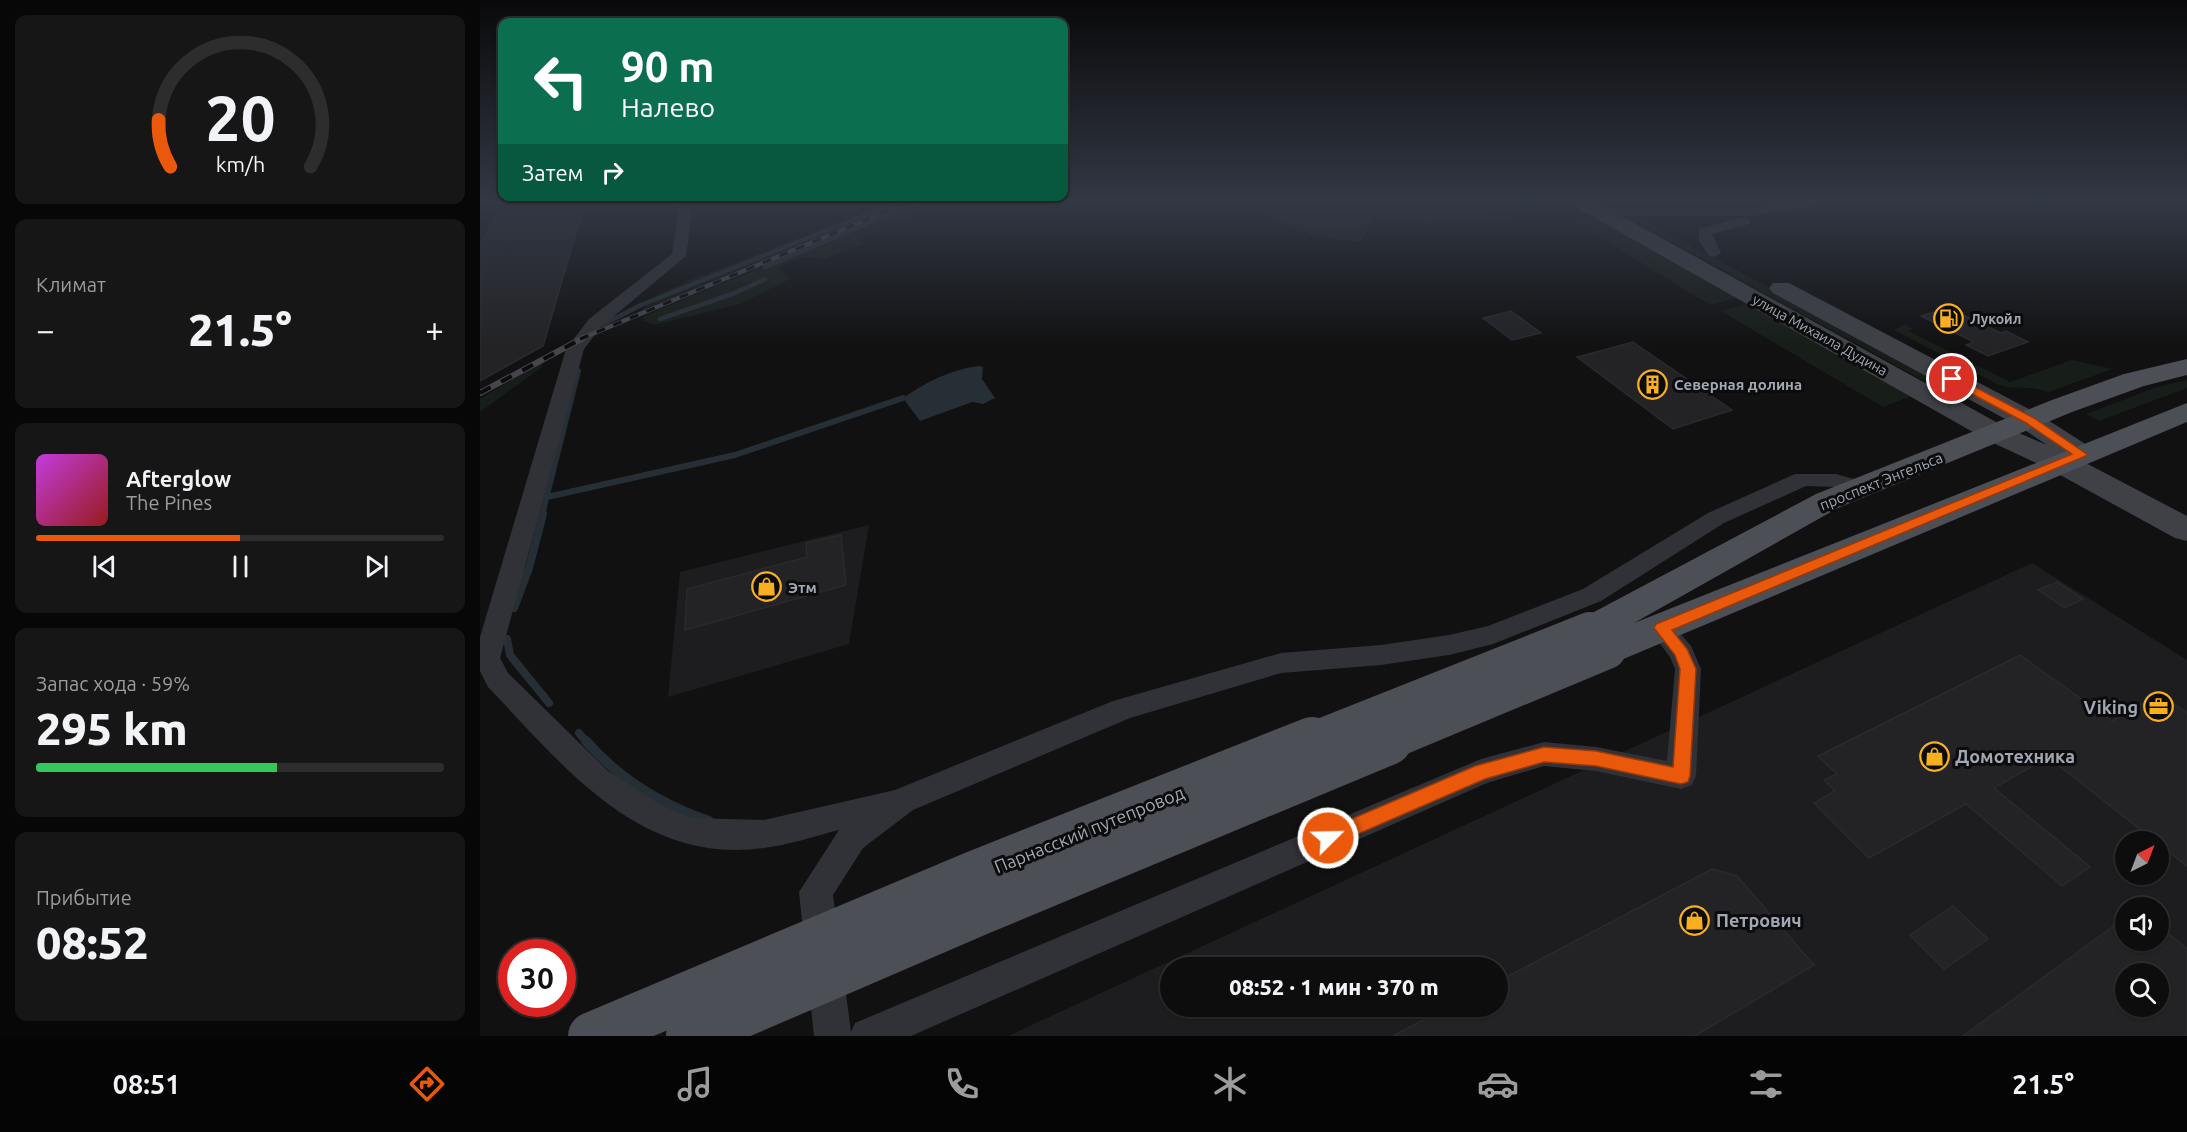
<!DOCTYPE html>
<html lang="ru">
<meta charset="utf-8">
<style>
:root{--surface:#0d0d0e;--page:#161617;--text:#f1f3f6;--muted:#9a9c9e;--line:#2d2d2e;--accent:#ea580c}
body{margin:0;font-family:Ubuntu,sans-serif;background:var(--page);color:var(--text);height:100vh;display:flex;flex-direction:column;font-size:22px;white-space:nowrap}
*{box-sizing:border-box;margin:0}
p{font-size:20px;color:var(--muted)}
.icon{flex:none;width:33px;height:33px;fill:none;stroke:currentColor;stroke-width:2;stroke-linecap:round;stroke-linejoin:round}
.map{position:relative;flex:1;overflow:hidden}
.sheet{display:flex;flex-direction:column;gap:15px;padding:15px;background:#070708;width:480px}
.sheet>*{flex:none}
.banner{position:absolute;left:18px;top:18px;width:570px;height:183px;border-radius:12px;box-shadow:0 2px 4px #0004,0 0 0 2px var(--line);background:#0b6e4f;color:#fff;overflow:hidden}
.needle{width:39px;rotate:42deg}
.buttons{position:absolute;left:1635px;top:831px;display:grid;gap:12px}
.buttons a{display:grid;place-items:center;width:54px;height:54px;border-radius:50%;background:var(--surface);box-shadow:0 2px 4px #0004,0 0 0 2px var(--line);font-size:30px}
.speed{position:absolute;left:18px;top:939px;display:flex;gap:12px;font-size:30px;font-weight:700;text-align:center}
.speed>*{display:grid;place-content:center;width:78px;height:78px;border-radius:50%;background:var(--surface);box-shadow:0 2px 4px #0004,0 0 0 2px var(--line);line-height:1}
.speed .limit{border:9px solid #d22;background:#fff;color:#111}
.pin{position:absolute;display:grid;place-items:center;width:51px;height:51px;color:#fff;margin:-26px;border:3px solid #fff;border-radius:50%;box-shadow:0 2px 6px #0007}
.me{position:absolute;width:66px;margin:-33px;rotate:67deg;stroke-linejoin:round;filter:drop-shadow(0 0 4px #0008)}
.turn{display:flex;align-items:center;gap:21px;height:126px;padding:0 24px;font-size:27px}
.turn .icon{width:78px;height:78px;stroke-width:2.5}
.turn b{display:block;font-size:42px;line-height:51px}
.then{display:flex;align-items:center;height:57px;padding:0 24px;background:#0003;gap:12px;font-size:22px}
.big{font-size:45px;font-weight:800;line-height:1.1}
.sheet .card{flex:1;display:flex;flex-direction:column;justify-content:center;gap:9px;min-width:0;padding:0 21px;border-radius:12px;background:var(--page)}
.sheet .dial{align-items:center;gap:0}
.dial svg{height:156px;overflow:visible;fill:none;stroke:var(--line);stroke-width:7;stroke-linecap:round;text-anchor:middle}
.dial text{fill:var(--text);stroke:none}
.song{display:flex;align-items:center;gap:18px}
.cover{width:72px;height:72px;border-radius:9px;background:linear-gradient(135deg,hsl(290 70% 55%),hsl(0 70% 35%))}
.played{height:6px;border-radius:3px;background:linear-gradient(90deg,var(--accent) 50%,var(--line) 50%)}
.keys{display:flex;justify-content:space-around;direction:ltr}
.heat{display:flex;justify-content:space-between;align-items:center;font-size:33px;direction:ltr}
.charge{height:9px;border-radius:4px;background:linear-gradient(90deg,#34c759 59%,var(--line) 0)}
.trip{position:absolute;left:680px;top:957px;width:348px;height:60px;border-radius:30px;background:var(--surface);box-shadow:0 2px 4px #0004,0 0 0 2px var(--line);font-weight:800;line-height:60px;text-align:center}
.dock{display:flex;height:96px;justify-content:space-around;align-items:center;background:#050506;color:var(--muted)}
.dock .icon{width:42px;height:42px}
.dock .on{color:var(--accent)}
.dock b{font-size:27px;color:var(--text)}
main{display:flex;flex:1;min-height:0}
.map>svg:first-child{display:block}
.built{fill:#1d1d1f;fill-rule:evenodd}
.green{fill:#171d18}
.water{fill:#272f36}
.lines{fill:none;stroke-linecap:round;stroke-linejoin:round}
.stream-far3{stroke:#272f36;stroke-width:4.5}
.stream-far2{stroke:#272f36;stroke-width:6}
.stream-far1{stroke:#272f36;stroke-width:8}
.stream{stroke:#272f36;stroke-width:10}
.building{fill:#232326;stroke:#2a2a2e;stroke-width:1.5;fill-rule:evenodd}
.street{fill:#313237;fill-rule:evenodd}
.secondary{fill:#3f4147;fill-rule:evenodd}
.primary{fill:#4d4f56;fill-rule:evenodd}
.rail-far1-casing{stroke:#44464c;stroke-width:4.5}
.rail-casing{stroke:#44464c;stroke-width:6}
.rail-far1{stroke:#0c0c0d;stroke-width:3;stroke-dasharray:9;stroke-linecap:butt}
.rail{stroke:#0c0c0d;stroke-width:4;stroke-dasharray:12;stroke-linecap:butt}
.primary-bridge-far1{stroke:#4d4f56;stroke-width:38}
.primary-bridge{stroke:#4d4f56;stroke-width:48}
.route{fill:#ea580c;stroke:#983908;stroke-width:1.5}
.labels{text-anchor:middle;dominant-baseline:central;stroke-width:6;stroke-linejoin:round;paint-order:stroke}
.far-poi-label{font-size:14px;font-weight:bold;fill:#a1a7b4;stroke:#0c0c0d;text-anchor:start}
.far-street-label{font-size:14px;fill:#a1a7b4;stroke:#0c0c0d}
.poi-label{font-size:15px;font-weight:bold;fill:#a1a7b4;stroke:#0c0c0d;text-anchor:start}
.street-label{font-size:15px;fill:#a1a7b4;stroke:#0c0c0d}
.near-poi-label{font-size:18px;font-weight:bold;fill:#a1a7b4;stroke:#0c0c0d;text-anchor:start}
.near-street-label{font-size:18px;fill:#a1a7b4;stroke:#0c0c0d}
</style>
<main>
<section class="sheet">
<div class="card dial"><svg viewBox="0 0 100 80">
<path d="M14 69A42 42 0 1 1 86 69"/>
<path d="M14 69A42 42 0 0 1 8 45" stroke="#ea580c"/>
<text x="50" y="56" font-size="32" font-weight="700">20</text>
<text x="50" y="72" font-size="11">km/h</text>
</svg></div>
<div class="card"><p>Климат</p>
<div class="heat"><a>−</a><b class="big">21.5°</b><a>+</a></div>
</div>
<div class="card">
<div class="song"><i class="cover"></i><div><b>Afterglow</b><p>The Pines</p></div></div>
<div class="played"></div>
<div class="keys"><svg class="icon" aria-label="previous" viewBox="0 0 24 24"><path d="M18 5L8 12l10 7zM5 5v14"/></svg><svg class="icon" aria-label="pause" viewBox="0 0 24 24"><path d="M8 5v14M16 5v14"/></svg><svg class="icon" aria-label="next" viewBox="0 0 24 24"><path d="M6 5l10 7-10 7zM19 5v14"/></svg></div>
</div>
<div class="card"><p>Запас хода · 59%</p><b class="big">295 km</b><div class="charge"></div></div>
<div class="card"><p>Прибытие</p><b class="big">08:52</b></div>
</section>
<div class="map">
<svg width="1707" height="1036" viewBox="0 0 1707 1036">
<rect width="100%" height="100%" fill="#111112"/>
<!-- built -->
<path class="built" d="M752 202H1032L1039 206 944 223 935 217 898 214 880 242 832 235Z
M389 525 369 644 188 697 200 572Z
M1552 563 1707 660V1036H528ZM1646 842H1678V874H1646ZM1646 908H1678V940H1646ZM690 968H1017V1006H690ZM1646 974H1678V1006H1646Z"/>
<!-- green -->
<path class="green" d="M0 202H22L0 246Z
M1053 203 1061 209C1008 228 949 228 894 221L898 214 931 216 944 223Z
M453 208C428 221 403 226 378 240L387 243 345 259 325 257 298 267 310 279 260 304 175 325 164 321V316L421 210Z
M1149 215 1158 217 1475 388 1464 392 1148 218Z
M1114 219 1121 220 1257 298 1230 305 1093 221Z
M363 226 163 310 171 298 209 280 349 227Z
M1268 304 1435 395 1403 407 1241 311Z
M1425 324 1433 329 1428 331 1530 382 1592 360 1633 369 1568 392C1553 385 1534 391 1517 384L1414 330Z
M63 361 61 368 0 412V399Z
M1707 380V388L1619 421 1606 414 1677 387Z"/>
<!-- water -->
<path class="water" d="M499 366 503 367 502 379 515 398 503 404 492 402 440 421 423 398C445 383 471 369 499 366Z"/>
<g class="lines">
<!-- stream-far3 -->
<path class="stream-far3" d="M285 267 439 202
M180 319 255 293 285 279
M122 325 161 305 417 202"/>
<!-- stream-far2 -->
<path class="stream-far2" d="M67 497 255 455 423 398
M62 515 98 371"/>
<!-- stream-far1 -->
<path class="stream-far1" d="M34 608 49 568 63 514
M27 639 30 655 69 703
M99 733 107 743"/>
<!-- stream -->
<path class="stream" d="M106 741C139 779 182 805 229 821"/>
</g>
<!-- building -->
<path class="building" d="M22 202H105L63 346 0 381V246Z
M1468 308 1521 333 1526 331 1548 342 1508 356 1486 345 1494 342 1441 316Z
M1031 311 1061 333 1032 340 1003 318Z
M1153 342 1252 410 1193 429 1097 357Z
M361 535 366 585 205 630 207 589 327 557 326 543Z
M1577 582 1603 599 1585 608 1558 590Z
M1540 655 1632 721 1679 694 1707 713V866L1568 757 1514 788 1610 867 1582 886 1486 804 1389 858 1334 803 1355 791 1344 780 1357 774 1338 756Z
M1232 869 1257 876 1334 965 1215 1036H913L969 1006H1017V982Z
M1473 906 1508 939 1464 969 1430 935Z
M1646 917V940H1678V925L1707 949V1036H1483ZM1646 974H1678V1006H1646Z"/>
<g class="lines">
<!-- street -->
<path class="street" d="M192 202H206L212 212 206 256 121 327 104 349 20 658 28 673 128 771 181 805 211 818 284 820 415 790 633 701 801 653 901 645 969 635 1008 626 1103 589 1228 513 1315 474H1356L1388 483 1391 488 1388 493 1380 495 1355 487 1326 486 1244 523 1121 601 1013 644 969 655 901 665 801 673 650 718 433 810 383 848 353 895 371 1032 375 1023 1001 759 1064 742 1116 747 1187 761 1195 669 1190 657 1168 628 1172 621 1181 619 1190 621 1211 646 1221 669 1216 776 1212 785 1201 789 1116 771 1064 766 1007 783 431 1036H334L319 892 359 830C335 836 309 845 284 848 159 865 85 767 8 687L0 671V637L86 349 109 319 192 254 198 212Z
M1310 202H1345L1338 206 1269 216H1119L1112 212 1119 208H1269Z
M1264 217 1271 221 1269 224 1232 234 1241 253 1234 257 1229 256 1219 241V229Z"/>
<!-- secondary -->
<path class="secondary" d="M1091 202H1116L1527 428 1567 445 1540 427 1293 293 1289 288 1293 283H1309L1560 415 1610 447 1614 453 1610 459 1602 461 1707 516V541L1695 538 1571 470 1507 440 1094 206Z"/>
<!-- primary -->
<path class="primary" d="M1707 359V375L1664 386 1592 412 1358 508 1154 623 1707 403V422L1141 660 1127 664 1113 660 1108 650 1111 645 1097 641 1091 631 1097 621 1336 494 1572 400 1644 374Z"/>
<defs>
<path id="rail-far1" d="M100 339 429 202"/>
<path id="rail" d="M0 393 103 338"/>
</defs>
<!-- rail-far1 casing -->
<use href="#rail-far1" class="rail-far1-casing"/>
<!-- rail casing -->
<use href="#rail" class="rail-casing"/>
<!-- rail-far1 -->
<use href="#rail-far1" class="rail-far1"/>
<!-- rail -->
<use href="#rail" class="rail"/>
<!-- primary-bridge-far1 -->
<path class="primary-bridge-far1" d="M828 743 1110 631
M904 743 1127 650"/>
<!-- primary-bridge -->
<path class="primary-bridge" d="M112 1036 494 875 832 741
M210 1036 500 911 908 741"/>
</g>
<!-- sky -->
<linearGradient id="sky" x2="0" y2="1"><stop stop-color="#09090a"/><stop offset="0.58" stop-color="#323844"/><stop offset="1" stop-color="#323844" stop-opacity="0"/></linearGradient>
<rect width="1707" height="347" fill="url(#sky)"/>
<!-- route -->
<path class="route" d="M1468 377H1476L1554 418 1608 455 1192 630 1207 649 1216 669 1210 776 1208 782 1201 784 1116 766 1064 762 1005 779 848 847 841 844 838 838 841 832 995 766 1064 747 1116 751 1193 767 1200 669 1195 655 1174 628 1176 624 1592 454 1546 423 1468 381Z"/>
<!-- icons -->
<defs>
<symbol id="fuel-ring" viewBox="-11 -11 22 22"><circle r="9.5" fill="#0c0c0d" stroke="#faaf20" stroke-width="1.5"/><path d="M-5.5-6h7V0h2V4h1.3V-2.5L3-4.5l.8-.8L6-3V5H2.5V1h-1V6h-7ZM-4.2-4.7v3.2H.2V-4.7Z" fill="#faaf20"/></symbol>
<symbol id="building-ring" viewBox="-11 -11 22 22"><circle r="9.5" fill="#0c0c0d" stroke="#faaf20" stroke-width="1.5"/><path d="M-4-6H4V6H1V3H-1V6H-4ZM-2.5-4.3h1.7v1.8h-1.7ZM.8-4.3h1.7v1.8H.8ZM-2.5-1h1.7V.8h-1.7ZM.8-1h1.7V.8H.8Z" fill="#faaf20"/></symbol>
<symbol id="shop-ring" viewBox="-11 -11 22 22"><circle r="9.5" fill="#0c0c0d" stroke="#faaf20" stroke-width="1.5"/><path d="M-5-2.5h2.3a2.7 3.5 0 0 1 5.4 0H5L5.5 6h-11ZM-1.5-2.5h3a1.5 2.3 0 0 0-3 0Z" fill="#faaf20"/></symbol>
<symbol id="office-ring" viewBox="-11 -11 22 22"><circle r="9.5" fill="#0c0c0d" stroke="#faaf20" stroke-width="1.5"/><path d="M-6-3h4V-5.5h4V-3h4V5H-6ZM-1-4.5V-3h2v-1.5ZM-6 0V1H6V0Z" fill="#faaf20"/></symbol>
</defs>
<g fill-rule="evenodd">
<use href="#fuel-ring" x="1452" y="302" width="33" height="33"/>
<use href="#building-ring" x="1156" y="368" width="33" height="33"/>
<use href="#shop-ring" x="270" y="570" width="33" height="33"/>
<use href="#office-ring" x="1662" y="690" width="33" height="33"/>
<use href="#shop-ring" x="1438" y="740" width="33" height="33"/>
<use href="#shop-ring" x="1198" y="904" width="33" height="33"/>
</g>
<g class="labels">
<!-- far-poi labels -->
<g class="far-poi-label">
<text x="1490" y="319">Лукойл</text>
</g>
<!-- far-street labels -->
<g class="far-street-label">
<text transform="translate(1340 335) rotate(29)">улица Михаила Дудина</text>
</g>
<!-- poi labels -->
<g class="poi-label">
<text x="1194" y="384">Северная долина</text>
<text x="308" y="587">Этм</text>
</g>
<!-- street labels -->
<g class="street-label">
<text transform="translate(1401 481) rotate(-22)">проспект Энгельса</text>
</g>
<!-- near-poi labels -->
<g class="near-poi-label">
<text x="1658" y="707" text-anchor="end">Viking</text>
<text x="1475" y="756">Домотехника</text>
<text x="1236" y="920">Петрович</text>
</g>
<!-- near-street labels -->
<g class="near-street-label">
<text transform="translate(609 829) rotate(-22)">Парнасский путепровод</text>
</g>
</g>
</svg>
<div class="buttons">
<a><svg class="needle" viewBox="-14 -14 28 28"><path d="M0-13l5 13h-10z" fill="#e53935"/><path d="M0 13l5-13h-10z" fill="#9a9c9e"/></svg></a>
<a><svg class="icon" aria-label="sound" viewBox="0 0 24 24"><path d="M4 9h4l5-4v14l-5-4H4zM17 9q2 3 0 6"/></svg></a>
<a><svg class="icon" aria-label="search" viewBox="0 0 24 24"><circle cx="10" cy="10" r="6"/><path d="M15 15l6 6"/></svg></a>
</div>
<div class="speed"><div class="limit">30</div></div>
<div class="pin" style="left:1472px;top:379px;background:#d93025"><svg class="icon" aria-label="arrive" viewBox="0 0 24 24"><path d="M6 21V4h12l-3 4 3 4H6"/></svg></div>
<svg class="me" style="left:848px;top:838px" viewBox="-20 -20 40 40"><circle r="17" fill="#ea580c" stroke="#fff" stroke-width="3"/><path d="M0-11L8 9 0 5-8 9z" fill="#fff"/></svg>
<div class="trip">08:52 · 1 мин · 370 m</div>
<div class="banner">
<div class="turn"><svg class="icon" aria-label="left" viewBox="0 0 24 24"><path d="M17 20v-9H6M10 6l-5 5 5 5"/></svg><div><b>90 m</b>Налево</div></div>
<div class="then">Затем<svg class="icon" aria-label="right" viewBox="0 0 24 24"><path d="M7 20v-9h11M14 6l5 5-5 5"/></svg></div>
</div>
</div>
</main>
<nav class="dock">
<b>08:51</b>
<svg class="icon on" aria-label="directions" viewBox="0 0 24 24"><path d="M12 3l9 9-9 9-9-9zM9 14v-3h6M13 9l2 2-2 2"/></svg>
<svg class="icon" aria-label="music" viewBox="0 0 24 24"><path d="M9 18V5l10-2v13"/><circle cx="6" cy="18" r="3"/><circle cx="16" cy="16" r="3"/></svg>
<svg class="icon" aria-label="phone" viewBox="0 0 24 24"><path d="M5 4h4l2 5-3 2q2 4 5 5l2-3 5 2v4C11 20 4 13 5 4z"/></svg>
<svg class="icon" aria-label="climate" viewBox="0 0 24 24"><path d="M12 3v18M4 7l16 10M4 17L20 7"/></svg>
<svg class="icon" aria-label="car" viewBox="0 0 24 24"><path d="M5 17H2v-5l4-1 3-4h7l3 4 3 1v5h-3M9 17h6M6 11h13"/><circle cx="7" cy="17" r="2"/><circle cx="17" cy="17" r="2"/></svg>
<svg class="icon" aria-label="filters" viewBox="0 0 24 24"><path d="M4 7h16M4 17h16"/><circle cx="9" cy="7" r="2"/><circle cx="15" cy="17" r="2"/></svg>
<b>21.5°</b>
</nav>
